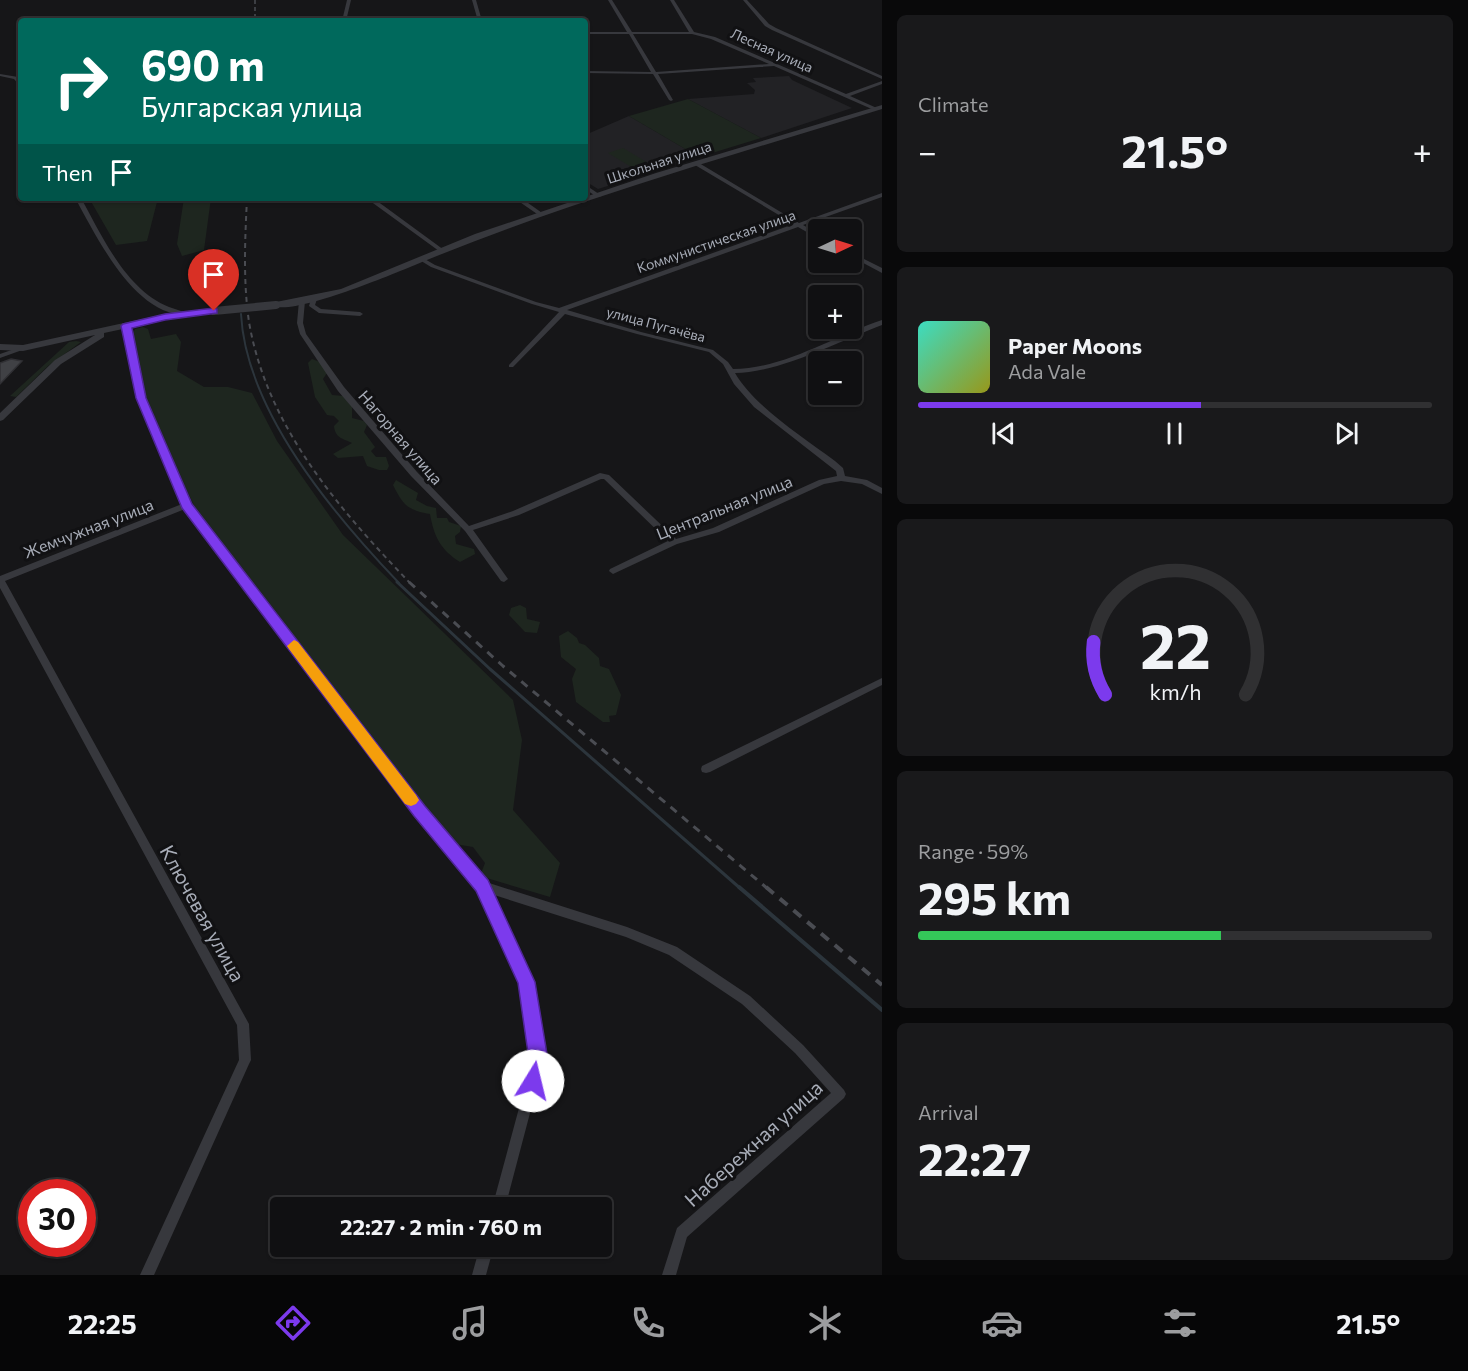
<!DOCTYPE html>
<meta charset="utf-8">
<style>
:root{--surface:#101012;--page:#19191b;--text:#f1f3f6;--muted:#9c9d9f;--line:#303032;--accent:#7c3aed}
body{margin:0;font-family:Commissioner,sans-serif;background:var(--page);color:var(--text);height:100vh;display:flex;flex-direction:column;font-size:22px;white-space:nowrap}
*{box-sizing:border-box;margin:0}
p{font-size:20px;color:var(--muted)}
.icon{flex:none;width:33px;height:33px;fill:none;stroke:currentColor;stroke-width:2;stroke-linecap:round;stroke-linejoin:round}
.map{position:relative;flex:1;overflow:hidden}
.details{display:flex;flex-direction:column;gap:15px;padding:15px;background:#09090a;width:586px}
.details>*{flex:none}
.top-card{position:absolute;left:18px;top:18px;width:570px;height:183px;border-radius:6px;box-shadow:0 2px 4px #0004,0 0 0 2px var(--line);background:#00695c;color:#fff;overflow:hidden}
.needle{width:39px;rotate:86deg}
.controls{position:absolute;left:808px;top:219px;display:grid;gap:12px}
.controls a{display:grid;place-items:center;width:54px;height:54px;border-radius:6px;background:var(--surface);box-shadow:0 2px 4px #0004,0 0 0 2px var(--line);font-size:30px}
.speed{position:absolute;left:18px;top:1179px;display:flex;gap:12px;font-size:30px;font-weight:700;text-align:center}
.speed>*{display:grid;place-content:center;width:78px;height:78px;border-radius:50%;background:var(--surface);box-shadow:0 2px 4px #0004,0 0 0 2px var(--line);line-height:1}
.speed .limit{border:9px solid #d22;background:#fff;color:#111}
.pin{position:absolute;display:grid;place-items:center;width:51px;height:51px;color:#fff;margin:-62px -26px;border-radius:50% 50% 50% 0;rotate:-45deg;box-shadow:0 0 6px #0007}
.pin .icon{rotate:45deg}
.me{position:absolute;width:66px;margin:-33px;rotate:9deg;stroke-linejoin:round;filter:drop-shadow(0 0 4px #0008)}
.turn{display:flex;align-items:center;gap:21px;height:126px;padding:0 24px;font-size:27px}
.turn .icon{width:78px;height:78px;stroke-width:2.5}
.turn b{display:block;font-size:42px;line-height:51px}
.then{display:flex;align-items:center;height:57px;padding:0 24px;background:#0003;gap:12px;font-size:22px}
.big{font-size:45px;font-weight:700;line-height:1.1}
.details .tile{flex:1;display:flex;flex-direction:column;justify-content:center;gap:9px;min-width:0;padding:0 21px;border-radius:9px;background:var(--page)}
.details .dial{align-items:center;gap:0}
.dial svg{height:156px;overflow:visible;fill:none;stroke:var(--line);stroke-width:7;stroke-linecap:round;text-anchor:middle}
.dial text{fill:var(--text);stroke:none}
.song{display:flex;align-items:center;gap:18px}
.cover{width:72px;height:72px;border-radius:9px;background:linear-gradient(135deg,hsl(170 70% 55%),hsl(60 70% 35%))}
.played{height:6px;border-radius:3px;background:linear-gradient(90deg,var(--accent) 55%,var(--line) 55%)}
.keys{display:flex;justify-content:space-around;direction:ltr}
.heat{display:flex;justify-content:space-between;align-items:center;font-size:33px;direction:ltr}
.charge{height:9px;border-radius:4px;background:linear-gradient(90deg,#34c759 59%,var(--line) 0)}
.trip{position:absolute;left:270px;top:1197px;width:342px;height:60px;border-radius:6px;background:var(--surface);box-shadow:0 2px 4px #0004,0 0 0 2px var(--line);font-weight:700;line-height:60px;text-align:center}
.dock{display:flex;height:96px;justify-content:space-around;align-items:center;background:#060607;color:var(--muted)}
.dock .icon{width:42px;height:42px}
.dock .current{color:var(--accent)}
.dock b{font-size:27px;color:var(--text)}
main{display:flex;flex:1;min-height:0}
.map>svg:first-child{display:block}
.built{fill:#222225}
.green{fill:#1e261f}
.lines{fill:none;stroke-linecap:round;stroke-linejoin:round}
.stream-far2{stroke:#2c353c;stroke-width:2}
.stream-far1{stroke:#2c353c;stroke-width:3}
.stream{stroke:#2c353c;stroke-width:4}
.building{fill:#404145;stroke:#303034;stroke-width:1.5}
.minor{fill:#37383d;fill-rule:evenodd}
.tertiary{fill:#37383d;fill-rule:evenodd}
.rail-far3{stroke:#4a4c52;stroke-width:1.5;stroke-dasharray:4 3;stroke-linecap:butt}
.rail-far2{stroke:#4a4c52;stroke-width:2;stroke-dasharray:5 4;stroke-linecap:butt}
.rail-far1{stroke:#4a4c52;stroke-width:3;stroke-dasharray:8 7;stroke-linecap:butt}
.rail{stroke:#4a4c52;stroke-width:4;stroke-dasharray:10 8;stroke-linecap:butt}
.tertiary-bridge{stroke:#37383d;stroke-width:8}
.route{fill:#7c3aed;stroke:#51269a;stroke-width:1.5}
.slow{fill:#f59e0b}
.labels{text-anchor:middle;dominant-baseline:central;stroke-width:6;stroke-linejoin:round;paint-order:stroke}
.far-street-label{font-size:14px;fill:#a8adb8;stroke:#111113}
.street-label{font-size:16px;fill:#a8adb8;stroke:#111113}
.near-street-label{font-size:20px;fill:#a8adb8;stroke:#111113}
</style>
<main>
<div class="map">
<svg width="882" height="1275" viewBox="0 0 882 1275">
<rect width="100%" height="100%" fill="#161618"/>
<!-- built -->
<path class="built" d="M789 76 792 80 852 108 761 138 688 99 754 94 755 90 747 83 756 82 753 78Z
M629 116 699 157 598 189 585 181V135Z"/>
<!-- green -->
<path class="green" d="M688 99 761 138 699 157 629 116Z
M623 148 658 169 643 174 608 153Z
M89 198H158L147 241 116 245Z
M184 198H211L204 250 182 256 177 244Z
M143 327 148 329 151 339 176 334 181 342 177 371 204 387H228L252 393 277 441 343 535 513 700 522 740 513 810 560 863 550 897 480 876 485 863 473 847 455 844 312 668 200 518 149 412 133 333 135 329Z
M76 341 81 342 48 366 16 397 10 396 69 342Z
M312 359 320 362 327 373 323 379 332 395 343 396 352 406V418L364 421 367 425 364 432 375 447 371 451 376 457H386L389 466 387 470H379L367 466 363 456 338 458 333 454 352 443C345 439 335 439 334 426L339 421 334 416 327 415 315 397 308 363Z
M396 480 418 493 416 500 427 506 436 508 437 518H447L449 522 461 526 460 532 455 536 456 544 474 549 475 554 460 562C441 550 434 537 430 514 407 510 403 505 393 485Z
M520 605 526 608 527 619 540 622 537 633 525 632 509 615 511 608Z
M568 631 577 638 579 643 585 645 599 658 600 666 609 669 621 695 616 715 609 716 610 722H603L576 702 572 679 576 669 561 657 559 636Z"/>
<g class="lines">
<!-- stream-far2 -->
<path class="stream-far2" d="M241 314C246 411 334 515 399 583"/>
<!-- stream-far1 -->
<path class="stream-far1" d="M397 582 490 669 741 889"/>
<!-- stream -->
<path class="stream" d="M739 887 882 1010"/>
</g>
<!-- building -->
<path class="building" d="M11 359 22 361 0 384V363Z"/>
<g class="lines">
<!-- minor -->
<path class="minor" d="M347 0H351L346 21H342Z
M472 0H476L482 21H478Z
M608 0H612L632 32H689L670 0H674L694 32 715 37 846 94 882 81V84L850 96 879 109 874 110 774 66 658 74 673 100 671 101 669 100 653 74 585 73V71L651 72 629 34H585V32H627ZM633 34H692L711 39 769 64 656 72Z
M743 0H747L769 24 776 28 882 76V79L772 30 765 26Z
M0 74 18 77 21 82V87L14 79 0 76Z
M695 163H699L799 223 882 193V197L803 225 819 234V239L798 227 567 310 641 332 713 350 728 362 733 369C784 369 834 336 882 320V325C840 341 779 373 735 373 755 407 803 437 835 461L843 468 845 476 867 480 882 488V494L862 484 841 481 824 484 719 532 677 544 613 574 609 571 610 569 668 541 604 479H601L519 515 473 530 508 579 504 582 501 581 465 531 411 476 338 391 300 334 297 323 299 301 302 299 305 301 303 323 306 334 344 387 417 472 469 526 513 511 600 473 609 475 676 539 713 528 819 480 837 476 836 471 754 407 734 384 723 364 709 352 637 334 565 314 513 367H509V365L559 312 532 304 431 267 418 259 423 258 435 265 536 302 559 308 794 224 695 165Z
M585 185 587 186 602 196 597 197 585 189Z
M75 198H81C102 236 126 290 169 307 175 309 181 311 187 313V315C134 316 97 237 75 198Z
M366 198H373L444 250 439 251Z
M514 198H521L545 215 540 216Z
M852 253 882 268V273L852 257Z
M314 297 317 299 315 305 321 309 360 312 363 314 360 316 319 313 309 306 311 299Z
M126 324 129 326 145 398 191 504 424 808 486 882 627 927 677 947 750 996 803 1045 844 1090 846 1094 844 1098 687 1237 676 1275H662L677 1228 831 1093 795 1053 742 1004 669 955 626 937 491 894 532 982 544 1060 505 1208H492L532 1060 520 982 478 889 416 814 185 509 5 581 249 1024 251 1060 249 1064 154 1275H140L239 1060 237 1025 0 588V576L182 504 137 398 123 326Z
M23 346 26 348 25 349 0 358V354Z
M882 678V685L710 772 706 773 702 772 701 769 702 766Z
M480 1246H494L486 1275H472Z"/>
<!-- tertiary -->
<path class="tertiary" d="M882 105V109C727 157 571 201 422 262 398 272 290 318 272 305L276 302 341 289 475 234 656 173Z
M214 308 218 311 217 313 165 320 104 333V337L61 364 3 420 0 421V413L55 360 95 335 23 351 0 350V344L23 345 165 314Z"/>
<!-- rail-far3 -->
<path class="rail-far3" d="M255 0V21"/>
<!-- rail-far2 -->
<path class="rail-far2" d="M247 198C245 239 243 281 249 322 267 427 339 509 410 583"/>
<!-- rail-far1 -->
<path class="rail-far1" d="M409 582 503 666 768 889"/>
<!-- rail -->
<path class="rail" d="M766 887 882 985"/>
<!-- tertiary-bridge -->
<path class="tertiary-bridge" d="M214 311 276 305"/>
</g>
<!-- route -->
<path class="route" d="M214 308 217 309V313L165 320 132 328 146 398 192 504 425 806 488 880 535 982 548 1060 539 1088 533 1091 526 1088 523 1081 529 1060 518 983 476 891 414 816 182 508 136 398 121 326 123 324 165 314Z"/>
<!-- slow -->
<path class="slow" d="M294 640 298 642 416 795 419 800 416 804 411 806 405 804 289 649 287 646Z"/>
<g class="labels">
<!-- far-street labels -->
<g class="far-street-label">
<text transform="translate(772 50) rotate(24)">Лесная улица</text>
<text transform="translate(659 162) rotate(-18)">Школьная улица</text>
<text transform="translate(716 241) rotate(-19)">Коммунистическая улица</text>
<text transform="translate(656 324) rotate(15)">улица Пугачёва</text>
</g>
<!-- street labels -->
<g class="street-label">
<text transform="translate(401 437) rotate(49)">Нагорная улица</text>
<text transform="translate(724 507) rotate(-22)">Центральная улица</text>
<text transform="translate(88 528) rotate(-21)">Жемчужная улица</text>
</g>
<!-- near-street labels -->
<g class="near-street-label">
<text transform="translate(203 913) rotate(61)">Ключевая улица</text>
<text transform="translate(753 1143) rotate(-42)">Набережная улица</text>
</g>
</g>
</svg>
<div class="controls">
<a><svg class="needle" viewBox="-14 -14 28 28"><path d="M0-13l5 13h-10z" fill="#e53935"/><path d="M0 13l5-13h-10z" fill="#9c9d9f"/></svg></a>
<a>+</a>
<a>−</a>
</div>
<div class="speed"><div class="limit">30</div></div>
<div class="pin" style="left:214px;top:311px;background:#d93025"><svg class="icon" aria-label="arrive" viewBox="0 0 24 24"><path d="M6 21V4h12l-3 4 3 4H6"/></svg></div>
<svg class="me" style="left:533px;top:1081px" viewBox="-20 -20 40 40"><circle r="19" fill="#fff"/><path d="M0-13L10 11 0 6-10 11z" fill="#7c3aed"/></svg>
<div class="trip">22:27 · 2 min · 760 m</div>
<div class="top-card">
<div class="turn"><svg class="icon" aria-label="right" viewBox="0 0 24 24"><path d="M7 20v-9h11M14 6l5 5-5 5"/></svg><div><b>690 m</b>Булгарская улица</div></div>
<div class="then">Then<svg class="icon" aria-label="arrive" viewBox="0 0 24 24"><path d="M6 21V4h12l-3 4 3 4H6"/></svg></div>
</div>
</div>
<section class="details">
<div class="tile"><p>Climate</p>
<div class="heat"><a>−</a><b class="big">21.5°</b><a>+</a></div>
</div>
<div class="tile">
<div class="song"><i class="cover"></i><div><b>Paper Moons</b><p>Ada Vale</p></div></div>
<div class="played"></div>
<div class="keys"><svg class="icon" aria-label="previous" viewBox="0 0 24 24"><path d="M18 5L8 12l10 7zM5 5v14"/></svg><svg class="icon" aria-label="pause" viewBox="0 0 24 24"><path d="M8 5v14M16 5v14"/></svg><svg class="icon" aria-label="next" viewBox="0 0 24 24"><path d="M6 5l10 7-10 7zM19 5v14"/></svg></div>
</div>
<div class="tile dial"><svg viewBox="0 0 100 80">
<path d="M14 69A42 42 0 1 1 86 69"/>
<path d="M14 69A42 42 0 0 1 8 42" stroke="#7c3aed"/>
<text x="50" y="56" font-size="32" font-weight="700">22</text>
<text x="50" y="72" font-size="11">km/h</text>
</svg></div>
<div class="tile"><p>Range · 59%</p><b class="big">295 km</b><div class="charge"></div></div>
<div class="tile"><p>Arrival</p><b class="big">22:27</b></div>
</section>
</main>
<nav class="dock">
<b>22:25</b>
<svg class="icon current" aria-label="directions" viewBox="0 0 24 24"><path d="M12 3l9 9-9 9-9-9zM9 14v-3h6M13 9l2 2-2 2"/></svg>
<svg class="icon" aria-label="music" viewBox="0 0 24 24"><path d="M9 18V5l10-2v13"/><circle cx="6" cy="18" r="3"/><circle cx="16" cy="16" r="3"/></svg>
<svg class="icon" aria-label="phone" viewBox="0 0 24 24"><path d="M5 4h4l2 5-3 2q2 4 5 5l2-3 5 2v4C11 20 4 13 5 4z"/></svg>
<svg class="icon" aria-label="climate" viewBox="0 0 24 24"><path d="M12 3v18M4 7l16 10M4 17L20 7"/></svg>
<svg class="icon" aria-label="car" viewBox="0 0 24 24"><path d="M5 17H2v-5l4-1 3-4h7l3 4 3 1v5h-3M9 17h6M6 11h13"/><circle cx="7" cy="17" r="2"/><circle cx="17" cy="17" r="2"/></svg>
<svg class="icon" aria-label="filters" viewBox="0 0 24 24"><path d="M4 7h16M4 17h16"/><circle cx="9" cy="7" r="2"/><circle cx="15" cy="17" r="2"/></svg>
<b>21.5°</b>
</nav>
